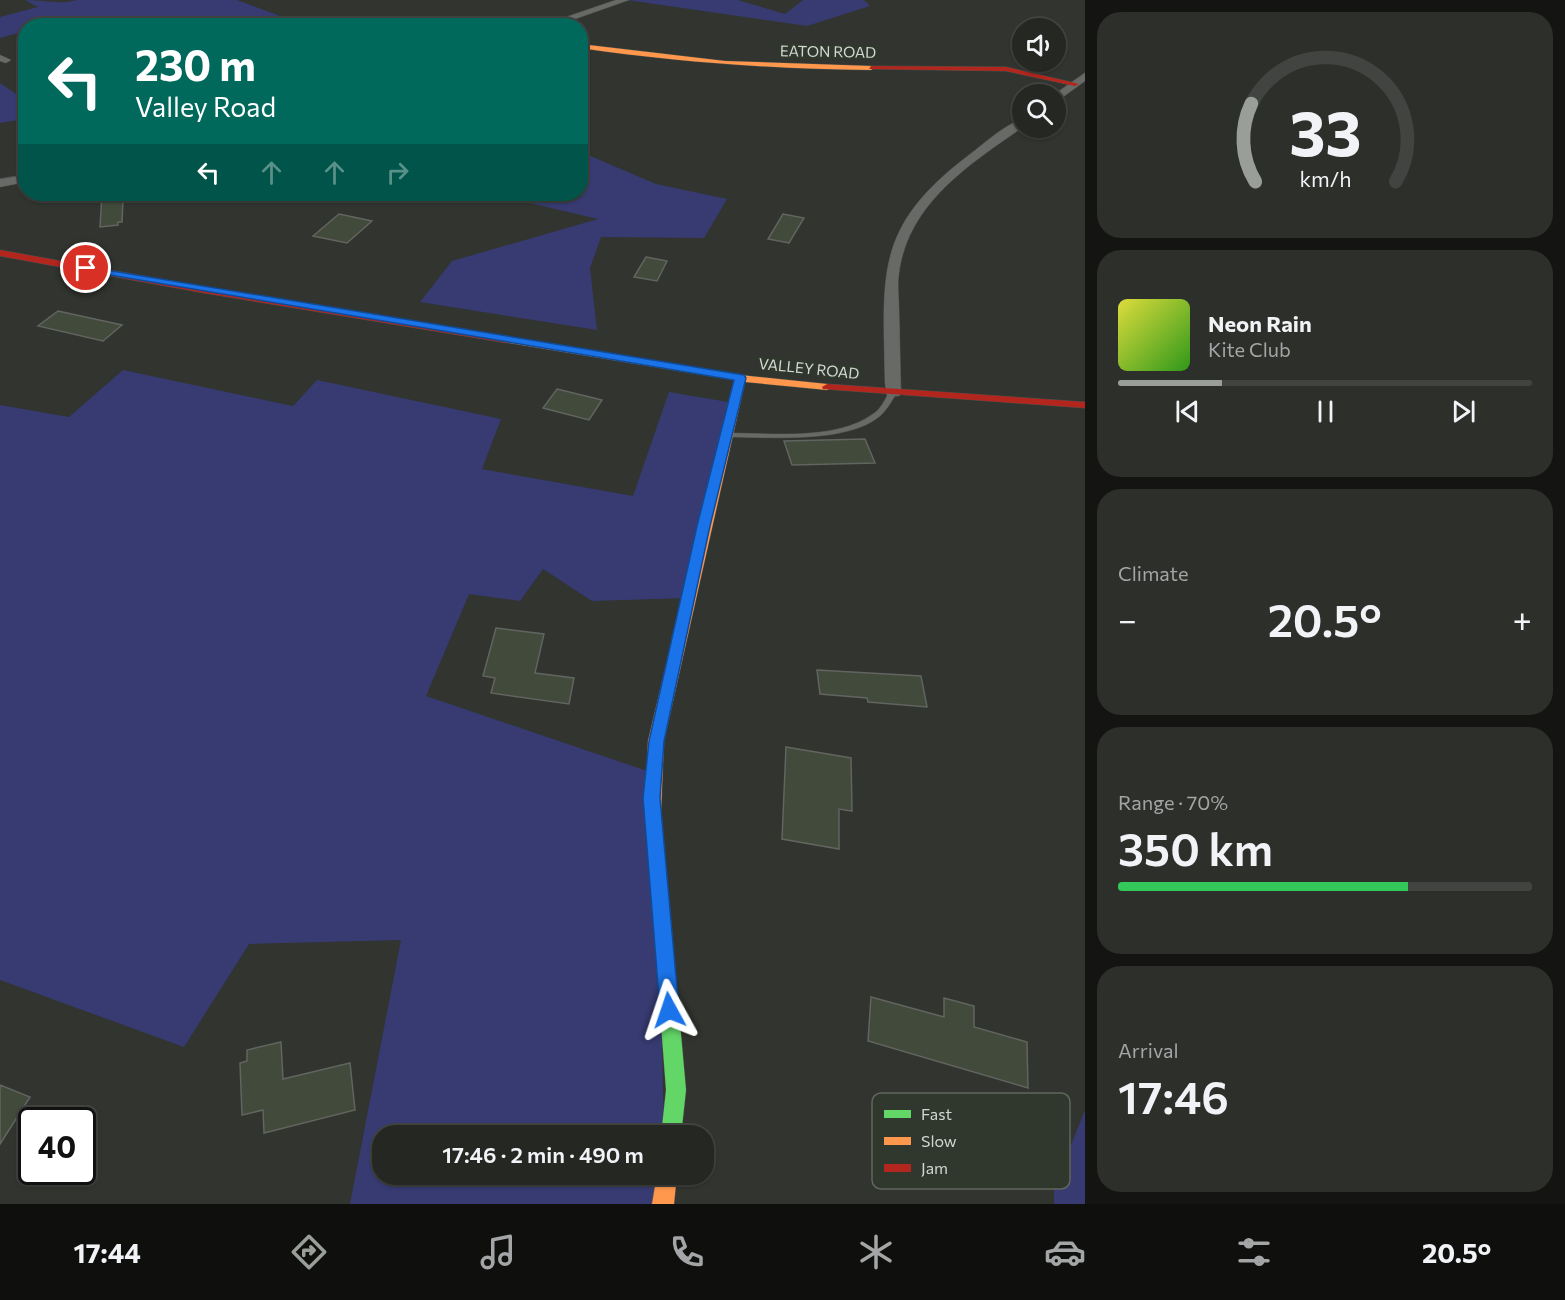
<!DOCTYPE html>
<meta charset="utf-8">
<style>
:root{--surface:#252723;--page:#2d2f2b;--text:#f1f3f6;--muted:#a3a5a6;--line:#424441;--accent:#9a9e98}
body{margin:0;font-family:Commissioner,sans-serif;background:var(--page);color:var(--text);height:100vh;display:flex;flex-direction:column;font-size:22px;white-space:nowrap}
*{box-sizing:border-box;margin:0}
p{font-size:20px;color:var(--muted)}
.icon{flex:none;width:33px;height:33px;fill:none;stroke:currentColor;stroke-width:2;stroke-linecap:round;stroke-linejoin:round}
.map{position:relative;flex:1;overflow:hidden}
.panel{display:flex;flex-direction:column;gap:12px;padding:12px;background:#141513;width:480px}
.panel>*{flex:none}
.guide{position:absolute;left:18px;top:18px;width:570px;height:183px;border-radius:24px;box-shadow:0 2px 4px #0004,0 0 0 2px var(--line);background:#00695c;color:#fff;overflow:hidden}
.buttons{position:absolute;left:1012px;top:18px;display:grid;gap:12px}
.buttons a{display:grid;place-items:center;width:54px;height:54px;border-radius:50%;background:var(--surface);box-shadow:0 2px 4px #0004,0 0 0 2px var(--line);font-size:30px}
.speed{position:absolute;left:18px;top:1107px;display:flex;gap:12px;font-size:30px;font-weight:700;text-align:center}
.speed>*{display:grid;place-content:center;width:78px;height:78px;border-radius:50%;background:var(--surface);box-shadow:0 2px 4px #0004,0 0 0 2px var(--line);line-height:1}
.speed .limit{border:3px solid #111;border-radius:9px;background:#fff;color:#111}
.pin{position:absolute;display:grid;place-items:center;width:51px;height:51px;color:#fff;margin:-26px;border:3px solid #fff;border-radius:50%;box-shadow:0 2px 6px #0007}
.me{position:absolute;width:66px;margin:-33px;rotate:355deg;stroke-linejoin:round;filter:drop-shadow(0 0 4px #0008)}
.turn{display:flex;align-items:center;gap:21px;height:126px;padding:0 18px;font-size:27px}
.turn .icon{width:78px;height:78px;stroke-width:2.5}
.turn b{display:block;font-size:42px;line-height:51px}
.lanes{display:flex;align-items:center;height:57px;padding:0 18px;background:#0003;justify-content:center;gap:30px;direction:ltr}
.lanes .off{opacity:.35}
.big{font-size:45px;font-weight:600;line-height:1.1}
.panel .widget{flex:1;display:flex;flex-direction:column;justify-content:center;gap:9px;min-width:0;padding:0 21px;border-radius:24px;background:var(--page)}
.panel .dial{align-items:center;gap:0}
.dial svg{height:156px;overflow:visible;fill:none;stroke:var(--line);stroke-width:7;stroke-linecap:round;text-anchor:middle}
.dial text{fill:var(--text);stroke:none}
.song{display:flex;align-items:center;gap:18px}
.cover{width:72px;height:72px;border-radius:9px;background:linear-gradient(135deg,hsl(60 70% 55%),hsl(110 70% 35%))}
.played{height:6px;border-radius:3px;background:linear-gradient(90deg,var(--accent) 25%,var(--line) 25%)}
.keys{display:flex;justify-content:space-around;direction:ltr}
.heat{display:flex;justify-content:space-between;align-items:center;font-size:33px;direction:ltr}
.charge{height:9px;border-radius:4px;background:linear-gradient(90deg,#34c759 70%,var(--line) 0)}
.trip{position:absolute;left:372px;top:1125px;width:342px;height:60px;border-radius:24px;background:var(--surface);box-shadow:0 2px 4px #0004,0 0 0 2px var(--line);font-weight:600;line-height:60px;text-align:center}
.dock{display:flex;height:96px;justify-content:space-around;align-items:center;background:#0f100e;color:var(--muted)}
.dock .icon{width:42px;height:42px}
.dock .active{color:var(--accent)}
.dock b{font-size:27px;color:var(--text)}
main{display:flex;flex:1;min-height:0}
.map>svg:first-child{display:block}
.green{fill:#373b72}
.building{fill:#424a3c;stroke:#61645f;stroke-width:1.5}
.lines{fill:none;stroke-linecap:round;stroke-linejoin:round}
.lane-casing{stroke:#4e504c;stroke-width:1}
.street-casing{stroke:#4e504c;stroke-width:1}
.fast-casing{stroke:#4e504c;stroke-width:1}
.slow-casing{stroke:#4e504c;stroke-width:1}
.jam-casing{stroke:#4e504c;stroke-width:1}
.lane{fill:#676a66;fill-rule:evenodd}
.street{fill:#676a66;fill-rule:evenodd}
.fast{fill:#63d668;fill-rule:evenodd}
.slow{fill:#ff974d;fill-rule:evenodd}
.jam{fill:#b3261e;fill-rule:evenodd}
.route{fill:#1a73e8;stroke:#114b97;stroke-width:1.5}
.labels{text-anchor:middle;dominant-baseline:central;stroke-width:6;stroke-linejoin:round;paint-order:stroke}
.far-street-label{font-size:15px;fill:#d3d7d1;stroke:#30372c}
.key{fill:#30372c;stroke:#61675e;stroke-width:1.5}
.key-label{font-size:16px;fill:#d3d7d1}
</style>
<main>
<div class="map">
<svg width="1085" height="1204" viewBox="0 0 1085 1204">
<rect width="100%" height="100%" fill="#31342f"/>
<!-- green -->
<path class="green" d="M25 0C43 0 61 5 77 0H237L304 25 83 26 69 20 48 25 26 26 25 31 0 38V17L38 7Z
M627 0H738L785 14 803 0H864L870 6 807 26Z
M0 83 19 96 25 94V119L0 123Z
M581 152 656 184 727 199 704 238 601 237 590 268 597 330 420 302 452 261 598 219 492 194H580Z
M123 370 293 406 317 380 501 419 482 469 633 496 669 392 740 404 687 598 592 601 543 569 520 601 469 594 426 696 656 774 664 1135 382 1136V1174L665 1175 666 1204H350L401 940 249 944 184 1047 0 980V405L69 417Z
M1085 1110V1204H1054V1187Z"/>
<!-- building -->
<path class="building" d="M102 194H119V201L123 200 122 222H118V225L100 227Z
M339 214 372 221 347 243 313 236Z
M783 214 804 218 789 243 768 239Z
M646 257 667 261 657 281 634 277Z
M58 311 122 325 103 341 38 326Z
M557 389 602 400 589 420 543 408Z
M865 439 875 463 792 465 784 441Z
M496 628 544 634 535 673 574 678 569 704 491 693 495 678 483 676Z
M817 670 921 676 927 707 868 702 867 698 820 694Z
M786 747 851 758 852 811 839 809V849L782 839Z
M871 997 944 1017V998L974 1006V1027L1027 1042 1028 1088 868 1041Z
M281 1042 283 1079 350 1063 355 1110 264 1133 263 1110 242 1115 240 1063 247 1061V1050Z
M0 1085 30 1097 0 1144Z"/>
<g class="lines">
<defs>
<path id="lane" d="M890 391H896L897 393C892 400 887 410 880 416 847 444 768 437 726 437L722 435 726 433C770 433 836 441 873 414 881 409 885 399 890 391Z"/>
<path id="street" d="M616 0H629L555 26H540Z
M0 55 11 60 6 63 0 61Z
M1085 73V81L1056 102 1055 94Z
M1023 119V127C970 164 908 203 899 273 897 285 899 298 899 310 900 338 900 365 901 393L899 396H887L885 383C883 273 874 227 969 155 985 143 1005 124 1023 119Z
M26 175V182L0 187V179Z"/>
<path id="fast" d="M653 805 659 807 661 812 686 1090 681 1136H661L666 1090 645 812 647 807Z"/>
<path id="slow" d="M580 44 725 61 871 66 874 68 871 70C773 69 677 62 580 48Z
M507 337 740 375 827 384 832 387 827 390 745 382 664 741 661 812 659 817 653 819 647 817 645 812 648 741 734 380 503 342 502 340Z
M657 1174H677L674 1204H652Z"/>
<path id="jam" d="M871 66 1006 67 1079 84 1075 86 1006 71 869 69Z
M0 250 204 287 507 337 512 340 507 343 204 293 0 256Z
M827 384 1085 402V408L823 389 822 387Z"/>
</defs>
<!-- lane casing -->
<use href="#lane" class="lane-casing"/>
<!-- street casing -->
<use href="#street" class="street-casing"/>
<!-- fast casing -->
<use href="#fast" class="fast-casing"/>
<!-- slow casing -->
<use href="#slow" class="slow-casing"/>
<!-- jam casing -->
<use href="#jam" class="jam-casing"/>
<!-- lane -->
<use href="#lane" class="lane"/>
<!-- street -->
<use href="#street" class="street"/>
<!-- fast -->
<use href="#fast" class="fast"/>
<!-- slow -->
<use href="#slow" class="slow"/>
<!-- jam -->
<use href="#jam" class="jam"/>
</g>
<!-- route -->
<path class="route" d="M82 266 744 375 746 378 710 526 664 741 660 798 679 1010 676 1017 669 1019 663 1017 660 1010 643 798 649 741 697 526 734 380 86 271 82 270Z"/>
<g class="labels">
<!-- far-street labels -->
<g class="far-street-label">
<text transform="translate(828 51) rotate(1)">EATON ROAD</text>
<text transform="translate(809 368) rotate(6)">VALLEY ROAD</text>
</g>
</g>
<!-- legend -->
<rect x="872" y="1093" width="198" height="96" rx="9" class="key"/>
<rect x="884" y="1110" width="27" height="8" fill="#63d668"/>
<rect x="884" y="1137" width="27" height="8" fill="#ff974d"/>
<rect x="884" y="1164" width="27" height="8" fill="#b3261e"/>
<g class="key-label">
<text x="921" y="1120">Fast</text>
<text x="921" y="1147">Slow</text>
<text x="921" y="1174">Jam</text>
</g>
</svg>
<div class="buttons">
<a><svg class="icon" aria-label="sound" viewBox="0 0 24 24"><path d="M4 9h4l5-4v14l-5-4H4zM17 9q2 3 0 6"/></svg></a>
<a><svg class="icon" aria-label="search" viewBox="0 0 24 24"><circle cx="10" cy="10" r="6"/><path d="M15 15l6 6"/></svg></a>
</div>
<div class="speed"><div class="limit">40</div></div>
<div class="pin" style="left:86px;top:268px;background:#d93025"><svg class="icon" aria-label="arrive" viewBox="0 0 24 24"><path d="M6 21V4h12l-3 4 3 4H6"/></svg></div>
<svg class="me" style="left:669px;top:1010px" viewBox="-20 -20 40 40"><path d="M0-17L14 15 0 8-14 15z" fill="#1a73e8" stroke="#fff" stroke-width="4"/></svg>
<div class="trip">17:46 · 2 min · 490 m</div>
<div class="guide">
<div class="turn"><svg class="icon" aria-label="left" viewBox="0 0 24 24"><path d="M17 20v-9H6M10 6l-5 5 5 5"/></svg><div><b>230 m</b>Valley Road</div></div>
<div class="lanes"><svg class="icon" aria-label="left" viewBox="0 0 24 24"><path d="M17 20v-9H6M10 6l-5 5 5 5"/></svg><svg class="icon off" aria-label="ahead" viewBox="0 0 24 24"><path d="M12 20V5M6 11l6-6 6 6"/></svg><svg class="icon off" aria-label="ahead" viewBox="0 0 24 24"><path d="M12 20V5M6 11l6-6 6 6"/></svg><svg class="icon off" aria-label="right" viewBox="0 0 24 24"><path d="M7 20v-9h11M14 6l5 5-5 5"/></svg></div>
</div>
</div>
<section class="panel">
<div class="widget dial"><svg viewBox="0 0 100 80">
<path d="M14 69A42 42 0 1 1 86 69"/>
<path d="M14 69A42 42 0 0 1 12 29" stroke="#9a9e98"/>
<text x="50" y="56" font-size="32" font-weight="700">33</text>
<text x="50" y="72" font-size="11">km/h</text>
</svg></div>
<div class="widget">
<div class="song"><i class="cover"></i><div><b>Neon Rain</b><p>Kite Club</p></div></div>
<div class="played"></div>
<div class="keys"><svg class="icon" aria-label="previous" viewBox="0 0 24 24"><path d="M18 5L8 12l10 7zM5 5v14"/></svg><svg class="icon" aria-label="pause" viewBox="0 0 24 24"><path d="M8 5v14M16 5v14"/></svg><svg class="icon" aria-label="next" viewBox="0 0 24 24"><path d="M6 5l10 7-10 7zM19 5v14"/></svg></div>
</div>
<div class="widget"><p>Climate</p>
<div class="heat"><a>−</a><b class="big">20.5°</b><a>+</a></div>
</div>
<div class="widget"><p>Range · 70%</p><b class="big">350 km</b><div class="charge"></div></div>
<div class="widget"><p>Arrival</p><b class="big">17:46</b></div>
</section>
</main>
<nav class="dock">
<b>17:44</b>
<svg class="icon active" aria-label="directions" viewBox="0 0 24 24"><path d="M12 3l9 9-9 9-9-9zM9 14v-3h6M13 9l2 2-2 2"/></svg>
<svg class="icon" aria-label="music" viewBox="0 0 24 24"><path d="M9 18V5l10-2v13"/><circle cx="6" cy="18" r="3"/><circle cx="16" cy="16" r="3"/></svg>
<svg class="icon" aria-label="phone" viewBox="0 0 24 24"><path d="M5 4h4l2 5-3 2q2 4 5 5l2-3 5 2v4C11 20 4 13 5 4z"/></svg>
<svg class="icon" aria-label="climate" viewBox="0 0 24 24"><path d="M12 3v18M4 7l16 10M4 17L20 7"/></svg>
<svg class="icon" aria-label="car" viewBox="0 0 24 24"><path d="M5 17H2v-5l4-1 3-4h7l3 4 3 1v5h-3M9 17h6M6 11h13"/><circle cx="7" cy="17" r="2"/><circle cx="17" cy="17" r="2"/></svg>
<svg class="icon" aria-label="filters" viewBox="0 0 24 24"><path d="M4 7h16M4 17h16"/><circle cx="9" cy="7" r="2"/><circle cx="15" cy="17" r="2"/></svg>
<b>20.5°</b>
</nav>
